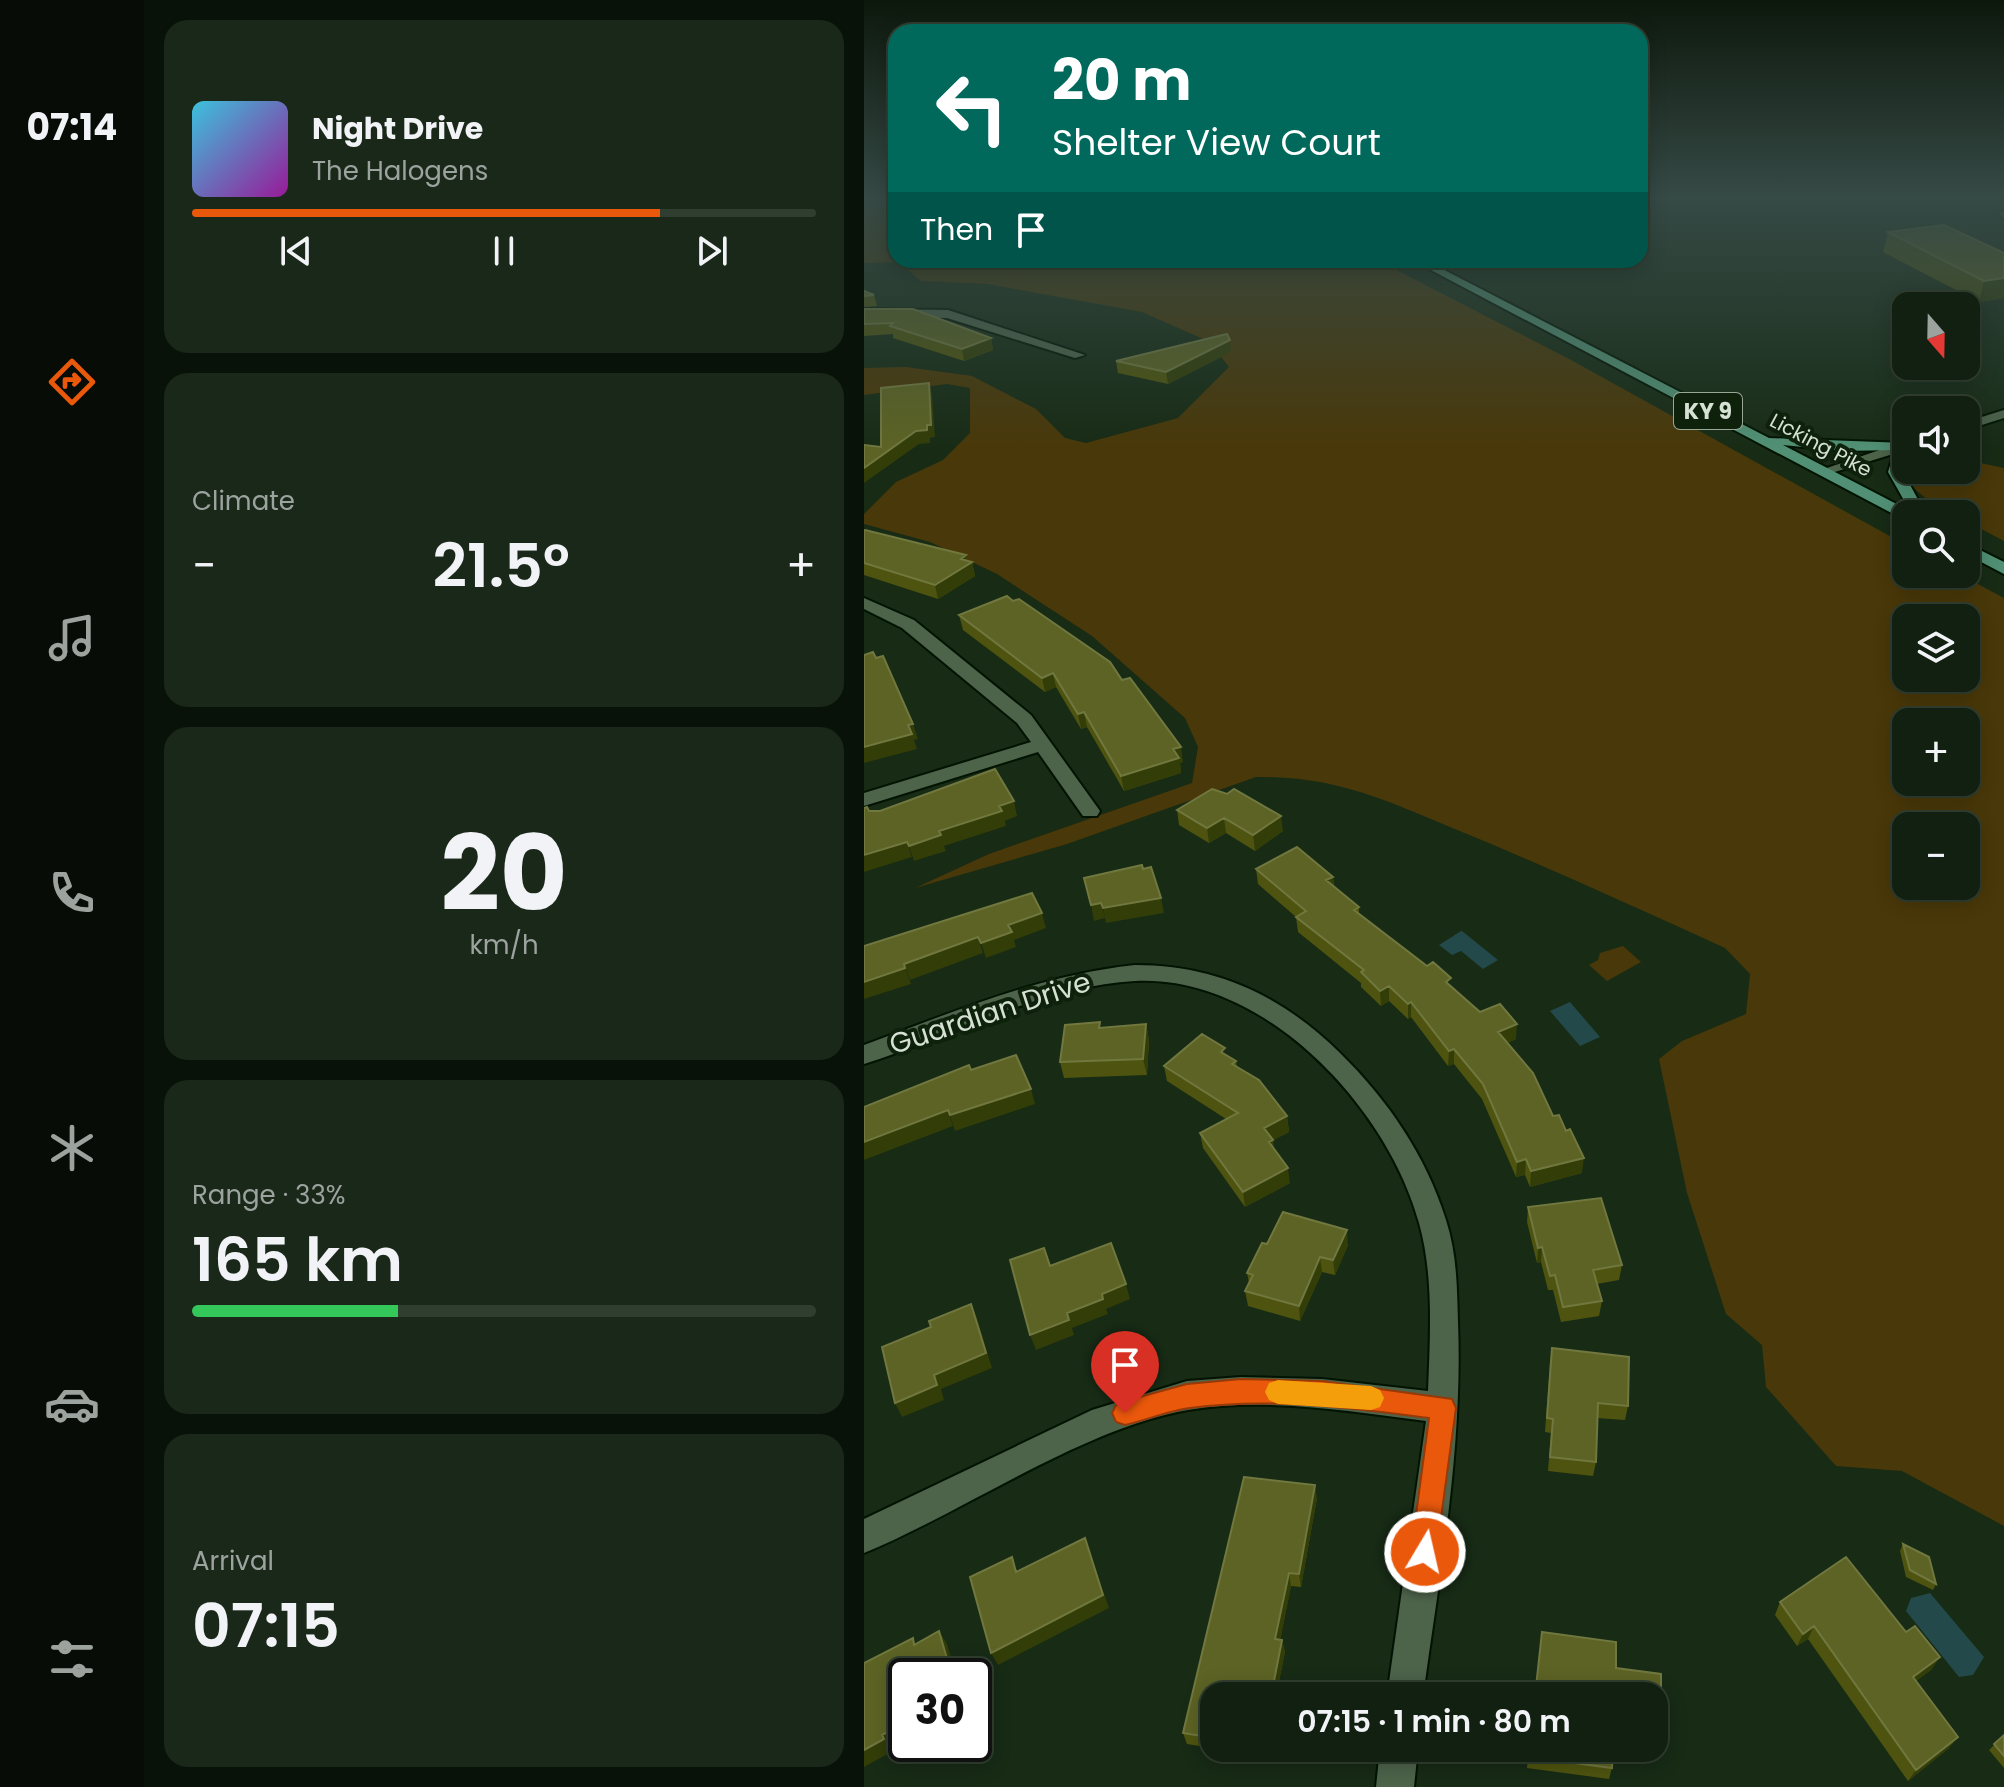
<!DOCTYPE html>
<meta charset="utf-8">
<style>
:root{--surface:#112010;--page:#1a2819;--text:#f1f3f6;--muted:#9ca39f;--line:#303e30;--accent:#ea580c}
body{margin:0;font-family:Poppins,sans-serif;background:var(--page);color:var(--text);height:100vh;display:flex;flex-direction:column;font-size:30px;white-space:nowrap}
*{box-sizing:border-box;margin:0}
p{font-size:26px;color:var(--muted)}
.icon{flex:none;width:44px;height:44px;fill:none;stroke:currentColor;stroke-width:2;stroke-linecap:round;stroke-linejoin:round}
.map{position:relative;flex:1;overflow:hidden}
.sheet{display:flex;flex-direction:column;gap:20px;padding:20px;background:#091209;width:720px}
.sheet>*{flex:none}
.guide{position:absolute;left:24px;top:24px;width:760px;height:244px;border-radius:24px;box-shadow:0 4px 20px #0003,0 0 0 2px var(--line);background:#00695c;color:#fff;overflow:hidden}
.needle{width:52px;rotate:160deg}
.buttons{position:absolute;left:1028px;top:292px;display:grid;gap:16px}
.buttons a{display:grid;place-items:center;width:88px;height:88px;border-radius:16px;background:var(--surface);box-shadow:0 4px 20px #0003,0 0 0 2px var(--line);font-size:40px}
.speed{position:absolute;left:24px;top:1658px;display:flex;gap:16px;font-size:40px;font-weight:700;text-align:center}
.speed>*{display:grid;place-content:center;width:104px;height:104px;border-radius:50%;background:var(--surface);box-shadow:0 4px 20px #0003,0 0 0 2px var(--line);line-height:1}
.speed .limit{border:4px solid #111;border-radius:12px;background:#fff;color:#111}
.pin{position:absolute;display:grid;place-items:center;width:68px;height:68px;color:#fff;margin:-82px -34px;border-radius:50% 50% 50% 0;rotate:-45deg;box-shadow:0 0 8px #0007}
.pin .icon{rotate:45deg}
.me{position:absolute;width:88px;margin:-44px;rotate:9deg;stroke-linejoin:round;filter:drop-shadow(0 0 6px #0008)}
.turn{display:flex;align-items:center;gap:28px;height:168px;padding:0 32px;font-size:36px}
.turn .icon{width:104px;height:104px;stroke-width:2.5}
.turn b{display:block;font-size:56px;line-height:68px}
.then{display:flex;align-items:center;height:76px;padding:0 32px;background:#0003;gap:16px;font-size:30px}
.big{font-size:60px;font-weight:600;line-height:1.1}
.sheet .tile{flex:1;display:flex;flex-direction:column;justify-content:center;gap:12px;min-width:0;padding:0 28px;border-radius:24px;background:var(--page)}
.sheet .dial{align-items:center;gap:0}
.dial b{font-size:104px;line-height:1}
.song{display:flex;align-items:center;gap:24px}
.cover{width:96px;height:96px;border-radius:12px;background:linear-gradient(135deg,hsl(190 70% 55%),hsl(300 70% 35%))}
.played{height:8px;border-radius:4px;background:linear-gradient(90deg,var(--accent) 75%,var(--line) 75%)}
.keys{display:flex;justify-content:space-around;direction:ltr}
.heat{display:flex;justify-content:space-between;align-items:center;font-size:44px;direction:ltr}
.charge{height:12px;border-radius:6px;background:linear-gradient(90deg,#34c759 33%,var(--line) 0)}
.trip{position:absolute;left:336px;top:1682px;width:468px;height:80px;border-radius:24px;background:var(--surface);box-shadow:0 4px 20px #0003,0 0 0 2px var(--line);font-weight:600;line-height:80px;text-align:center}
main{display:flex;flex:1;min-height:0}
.tab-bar{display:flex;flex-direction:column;width:144px;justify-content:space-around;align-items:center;background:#070d06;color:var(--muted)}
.tab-bar .icon{width:56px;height:56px}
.tab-bar .active{color:var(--accent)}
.tab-bar b{font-size:36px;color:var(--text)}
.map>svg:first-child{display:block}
.green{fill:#493809;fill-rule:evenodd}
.water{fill:#23494a}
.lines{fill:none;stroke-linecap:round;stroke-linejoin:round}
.minor-casing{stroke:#021302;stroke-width:4}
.primary-casing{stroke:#021302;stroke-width:4}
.minor{fill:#4d634a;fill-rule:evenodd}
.primary{fill:#519074;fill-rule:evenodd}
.wall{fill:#4e540f}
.shaded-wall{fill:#323d08}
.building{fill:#5d6324;stroke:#70773f;stroke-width:2}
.route{fill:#ea580c;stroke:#983908;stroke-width:2}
.slow{fill:#f59e0b}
.labels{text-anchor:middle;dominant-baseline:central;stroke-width:8;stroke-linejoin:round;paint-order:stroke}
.far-street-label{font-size:20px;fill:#d5e1d3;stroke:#0e210b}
.shield{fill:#0e210b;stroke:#99a797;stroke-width:2}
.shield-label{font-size:22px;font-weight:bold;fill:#d5e1d3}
.near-street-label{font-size:28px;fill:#d5e1d3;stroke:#0e210b}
</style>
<main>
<nav class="tab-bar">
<b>07:14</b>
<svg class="icon active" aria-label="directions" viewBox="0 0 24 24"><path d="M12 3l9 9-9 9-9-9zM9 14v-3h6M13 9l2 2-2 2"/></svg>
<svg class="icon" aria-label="music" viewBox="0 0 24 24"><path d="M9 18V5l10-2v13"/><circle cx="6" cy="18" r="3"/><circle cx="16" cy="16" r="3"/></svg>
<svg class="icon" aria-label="phone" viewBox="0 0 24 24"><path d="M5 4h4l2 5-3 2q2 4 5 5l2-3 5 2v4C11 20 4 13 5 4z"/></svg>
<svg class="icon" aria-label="climate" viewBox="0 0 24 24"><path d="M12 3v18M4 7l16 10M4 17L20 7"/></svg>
<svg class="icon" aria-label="car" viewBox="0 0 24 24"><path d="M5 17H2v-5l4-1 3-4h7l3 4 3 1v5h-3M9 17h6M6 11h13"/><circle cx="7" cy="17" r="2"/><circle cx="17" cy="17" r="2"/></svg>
<svg class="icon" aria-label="filters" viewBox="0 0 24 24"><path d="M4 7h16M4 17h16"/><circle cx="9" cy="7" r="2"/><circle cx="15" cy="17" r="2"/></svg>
</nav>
<section class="sheet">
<div class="tile">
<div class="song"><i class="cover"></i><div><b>Night Drive</b><p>The Halogens</p></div></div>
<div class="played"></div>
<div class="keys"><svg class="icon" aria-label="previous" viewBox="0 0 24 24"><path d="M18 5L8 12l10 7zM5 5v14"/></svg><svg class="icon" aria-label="pause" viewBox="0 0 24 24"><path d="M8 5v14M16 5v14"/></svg><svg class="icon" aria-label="next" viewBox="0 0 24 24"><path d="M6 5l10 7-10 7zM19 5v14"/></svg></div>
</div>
<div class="tile"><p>Climate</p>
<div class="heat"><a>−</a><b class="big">21.5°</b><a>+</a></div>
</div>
<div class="tile dial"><b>20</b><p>km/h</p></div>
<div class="tile"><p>Range · 33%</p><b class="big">165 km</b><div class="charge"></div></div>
<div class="tile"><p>Arrival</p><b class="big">07:15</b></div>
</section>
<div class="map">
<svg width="1140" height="1787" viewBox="0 0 1140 1787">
<rect width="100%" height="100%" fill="#172b15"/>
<!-- green -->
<path class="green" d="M0 198H32V260H513L707 360 1042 545V574H1095L1140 598V1526L1038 1471 972 1466 902 1387 898 1345 862 1314 823 1193 795 1059 818 1041 882 1014 886 974 861 948C775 909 690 870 603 834 527 803 476 776 392 777L203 844 51 888 125 854 328 783 334 747 321 718 228 636 133 574 66 542 0 524V514L32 482 79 460 106 433V388L83 384 0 395V368L42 367 108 376 172 409 201 438 222 443 314 418 365 367 346 342 278 312 123 284 57 281 34 262 0 263ZM1042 618H1102V678H1042ZM1042 722H1102V782H1042ZM1042 826H1102V886H1042Z
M1102 460 1140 468V541L1102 521V514C1077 514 1061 498 1043 482L1045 470H1102Z
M759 946 777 962 743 981 725 965 734 960 736 953Z"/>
<!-- water -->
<path class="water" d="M597 931H598L634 960 619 969 597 951 588 955 575 945Z
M706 1002 736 1037 716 1046 686 1011Z
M1066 1593 1120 1657 1109 1675 1095 1677 1042 1611 1047 1598Z"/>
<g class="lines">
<defs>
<path id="minor" d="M1140 211V218L1134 214Z
M0 309 84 310 221 355 211 358 83 318 0 317Z
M1140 410V418L1102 430V422Z
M1042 441V450L961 475 954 471Z
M0 598 50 620 167 715 236 811 233 816H219L174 752 0 806V793L167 742 153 723 38 628 0 609Z
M271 965C353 965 418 996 476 1053 524 1100 562 1156 582 1220 593 1254 593 1288 594 1322 599 1448 576 1572 559 1696H523L562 1421C484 1411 402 1397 324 1410 217 1429 102 1511 0 1553V1519L228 1410 323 1381 377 1377 458 1379 564 1391C566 1337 570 1276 555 1223 523 1106 399 974 271 981 174 987 90 1036 0 1064V1045C89 1012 176 975 271 965Z
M516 1748H554L550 1787H512Z"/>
<path id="primary" d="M548 260H561L905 438 1042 443 1039 472 1062 514H1042V520L1037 518ZM919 445 980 451 1031 450 1024 472 1046 511Z
M1102 543 1140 562V574L1102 554Z"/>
</defs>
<!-- minor casing -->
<use href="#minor" class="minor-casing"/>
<!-- primary casing -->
<use href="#primary" class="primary-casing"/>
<!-- minor -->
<use href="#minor" class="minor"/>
<!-- primary -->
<use href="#primary" class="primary"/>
</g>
<!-- wall -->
<path class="wall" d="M1024 232 1140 253V298L1115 302 1019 252Z
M0 291 10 295 13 306 0 307Z
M0 309 127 338 129 350 100 361 29 338V334L0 336Z
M367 352 304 384 254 373 252 361Z
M0 531 108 562 111 576 74 599 0 575Z
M143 596 319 762 316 763 317 773 260 791 223 727 217 729 192 687 181 692 99 630 95 615Z
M348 789 419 831 391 851 362 833 345 843 315 825 313 810Z
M392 869 469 877 470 887 495 907V913L587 986 616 1012 652 1039 643 1043 689 1116 718 1173 666 1187 661 1175 652 1177 618 1099 590 1064 584 1066 547 1017 544 1019 525 1001 517 1006 497 987V983L434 932 432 917 394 884Z
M282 1024 285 1040 283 1075 200 1078 196 1062 237 1028Z
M362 1055 372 1061 373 1067 423 1116 425 1132 409 1140 410 1149 426 1183 381 1207 339 1148 336 1133 362 1119 303 1081 300 1066Z
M664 1207 758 1265 755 1280 733 1284 738 1301 735 1316 697 1322 689 1290H684L677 1262 673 1263 663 1222Z
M403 1244 484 1245 471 1275 458 1272 436 1321 384 1306 381 1291 385 1283 383 1273Z
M686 1362 764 1406 761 1420 733 1418 732 1462 729 1476 684 1471 687 1433 681 1432Z
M453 1498 437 1587 427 1586 416 1640H418L421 1652 413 1691 350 1696V1748H410L408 1757 323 1744 319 1733Z
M1039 1544 1072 1584 1069 1590 1042 1577 1036 1551Z
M916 1602 1068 1669 1052 1681 1085 1748 1044 1781 944 1639 933 1646 911 1615Z
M678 1632 752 1642V1668L797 1674V1732L793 1744 790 1743V1696H671Z
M1140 1735V1768L1125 1750Z
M665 1748 748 1768 745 1779 663 1768Z"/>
<!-- shaded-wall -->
<path class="shaded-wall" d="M1140 278V298L1115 302 1120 281Z
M127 338 129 350 100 361 98 349Z
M366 340 367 352 304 384 302 372Z
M65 383 68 395 71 437 66 438V443L55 444 0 483V468L52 431Z
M102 555 104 564 108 562 111 576 74 599 71 585 97 559Z
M189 673 192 687 181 692 178 678Z
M220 712 223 727 217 729 214 714Z
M49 724 54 739 50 740 53 749 0 763V747L44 725Z
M317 747 319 762 316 763 317 773 260 791 257 776 309 749Z
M150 801 153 816 141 821 142 826 80 846 82 851 50 861 45 846 75 831Z
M417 816 419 831 391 851 389 835Z
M360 818 362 833 345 843 343 828Z
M43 842 48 857 0 872V855Z
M469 877 470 892 462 880Z
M297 898 300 913 242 923 239 908Z
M237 903 241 918 230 921 227 905Z
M178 913 182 928 150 940 152 947 122 958 117 943 144 925Z
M114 937 119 953 46 980 40 964Z
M41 968 47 984 0 999V982Z
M525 986V1001L517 1006 516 991Z
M547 1002V1017L544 1019V1004Z
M282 1024 285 1040 283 1075 279 1059Z
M653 1024 652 1039 633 1047 634 1032Z
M590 1049V1064L584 1066 585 1051Z
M167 1089 171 1104 91 1131 86 1115Z
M84 1110 89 1126 0 1160V1142Z
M423 1116 425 1132 409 1140 411 1155 400 1128Z
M720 1158 718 1173 666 1187 667 1171Z
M662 1159 661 1175 652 1177 653 1162Z
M424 1168 426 1183 381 1207 379 1192Z
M483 1230 484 1245 471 1275 469 1260Z
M678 1247 677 1262 673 1263 674 1248Z
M456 1257 458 1272 436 1321 435 1306Z
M262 1284 266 1299 242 1309 244 1314 208 1328 210 1335 172 1350 166 1335 238 1294Z
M107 1304 113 1318 128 1368 77 1389 80 1400 38 1417 31 1403 70 1375Z
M451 1485 453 1498 437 1587 435 1574Z
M221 1538 245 1608 134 1665 127 1653Z
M425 1573 427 1586 414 1652 411 1639Z
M950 1626 944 1639 933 1646 939 1634Z
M75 1631 83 1644 92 1676H88Z
M418 1640 421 1652 412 1696 408 1691Z
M1076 1657 1068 1669 1041 1689 1049 1677Z
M42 1722V1738L27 1747 29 1751 0 1767V1750L18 1735Z
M1094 1737 1085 1748 1044 1781 1052 1770Z"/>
<!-- building -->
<path class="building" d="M1080 225 1140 253V278L1120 281 1024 232Z
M0 291 10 295 0 296Z
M0 309H49L127 338 98 349 26 326 29 323 0 324Z
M363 334 366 340 302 372 252 361Z
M65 383 67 425H63V430L52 431 0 468V445L17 447V388Z
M1 530 102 555 97 559 108 562 71 585 0 563V531Z
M143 596 149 601 155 599 246 662 258 680 266 678 317 747 309 749 315 758 257 776 220 712 214 714 189 673 178 678 95 615Z
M9 652 12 658 19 656 49 724 44 725 48 734 0 747V655Z
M131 769 150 801 135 806 138 811 75 831 77 835 45 846 43 842 0 855V808L3 807 5 811H16Z
M348 789 363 794 370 789 417 816 389 835 360 818 343 828 313 810Z
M433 847 469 877 462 880 495 907 490 910 563 966 569 962 587 978 582 982 616 1012 636 1004 653 1024 634 1032 669 1073 689 1116 695 1115 702 1131 706 1129 720 1158 667 1171 662 1159 653 1162 619 1084 590 1049 585 1051 547 1002 544 1004 525 986 516 991 497 972 500 970 432 917 442 911 392 869Z
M278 865 279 869 287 867 297 898 239 908 237 903 227 905 220 878Z
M168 893 178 913 144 925 148 932 117 943 114 937 40 964 41 968 0 982V946Z
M236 1022 235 1028 282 1024 279 1059 196 1062 201 1025Z
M338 1034 361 1048 357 1052 372 1061 368 1064 395 1080 423 1116 400 1128 409 1140 405 1142 424 1168 379 1192 336 1133 374 1113 300 1066Z
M152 1055 167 1089 86 1115 84 1110 0 1142V1107L105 1065 107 1070Z
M737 1198 758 1265 729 1270 738 1301 699 1307 691 1275 686 1276 678 1247 674 1248 664 1207Z
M419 1212 483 1230 469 1260 456 1257 435 1306 381 1291 389 1275 383 1273 398 1243 403 1244Z
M247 1243 262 1284 238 1294 239 1299 203 1313 205 1320 166 1335 146 1260 180 1248 186 1266Z
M107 1304 122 1353 70 1375 73 1385 31 1403 18 1347 67 1327 65 1321Z
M688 1348 765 1357 764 1406 734 1403 732 1462 686 1457 689 1419 683 1418Z
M380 1477 451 1485 435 1574 425 1573 411 1639 418 1640 408 1691 417 1692 416 1696H350V1738L319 1733Z
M221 1538 239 1595 127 1653 106 1577 148 1557 152 1572Z
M1039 1544 1065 1557 1072 1584 1046 1570Z
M982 1557 1042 1632 1051 1626 1076 1657 1049 1677 1094 1737 1052 1770 950 1626 939 1634 916 1602Z
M75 1631 88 1676H42V1722L18 1735 20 1739 0 1750V1663L49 1638 50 1645Z
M678 1632 752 1642V1668L797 1674V1732L790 1731V1696H671Z
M1140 1735V1756L1130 1744Z
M666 1748H749L748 1768 665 1757Z"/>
<!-- sky -->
<linearGradient id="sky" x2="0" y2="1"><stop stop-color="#0d180c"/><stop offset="0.44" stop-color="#364a46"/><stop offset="1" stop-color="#364a46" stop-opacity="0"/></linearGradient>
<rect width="1140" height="449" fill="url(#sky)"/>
<!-- route -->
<path class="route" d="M377 1379 458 1381 588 1399 592 1408 571 1562 561 1566 551 1562 547 1552 565 1418C486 1408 407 1397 326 1408 304 1411 282 1420 261 1425L252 1422 248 1413 252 1405 261 1401 323 1384Z"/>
<!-- slow -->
<path class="slow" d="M414 1380 507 1386 516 1390 520 1398 516 1407 507 1410 414 1404 405 1400 401 1392 405 1383Z"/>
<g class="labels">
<!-- far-street labels -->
<g class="far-street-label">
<text transform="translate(957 445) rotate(28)">Licking Pike</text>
</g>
<!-- shield labels -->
<rect class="shield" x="810" y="393" width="68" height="36" rx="6"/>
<g class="shield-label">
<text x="844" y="411">KY 9</text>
</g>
<!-- near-street labels -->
<g class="near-street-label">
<text transform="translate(126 1013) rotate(-18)">Guardian Drive</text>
</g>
</g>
</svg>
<div class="buttons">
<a><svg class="needle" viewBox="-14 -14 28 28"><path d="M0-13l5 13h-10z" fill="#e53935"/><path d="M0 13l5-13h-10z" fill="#9ca39f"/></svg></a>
<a><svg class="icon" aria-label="sound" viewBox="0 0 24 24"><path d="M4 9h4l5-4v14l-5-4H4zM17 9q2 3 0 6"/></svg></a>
<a><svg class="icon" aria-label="search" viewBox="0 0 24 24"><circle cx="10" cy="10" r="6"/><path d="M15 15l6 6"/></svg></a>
<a><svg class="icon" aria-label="layers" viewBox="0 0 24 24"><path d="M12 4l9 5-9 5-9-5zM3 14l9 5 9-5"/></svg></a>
<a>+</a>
<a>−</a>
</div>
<div class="speed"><div class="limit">30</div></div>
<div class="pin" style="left:261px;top:1413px;background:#d93025"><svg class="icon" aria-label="arrive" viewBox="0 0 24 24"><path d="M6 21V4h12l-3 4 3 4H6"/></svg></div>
<svg class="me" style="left:561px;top:1552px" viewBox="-20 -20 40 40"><circle r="17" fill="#ea580c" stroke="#fff" stroke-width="3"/><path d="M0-11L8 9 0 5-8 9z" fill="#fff"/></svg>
<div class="trip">07:15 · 1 min · 80 m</div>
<div class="guide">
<div class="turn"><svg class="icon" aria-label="left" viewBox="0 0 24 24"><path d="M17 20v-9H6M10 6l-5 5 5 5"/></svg><div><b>20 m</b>Shelter View Court</div></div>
<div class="then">Then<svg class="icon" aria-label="arrive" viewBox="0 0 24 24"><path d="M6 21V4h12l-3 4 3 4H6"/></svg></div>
</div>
</div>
</main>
